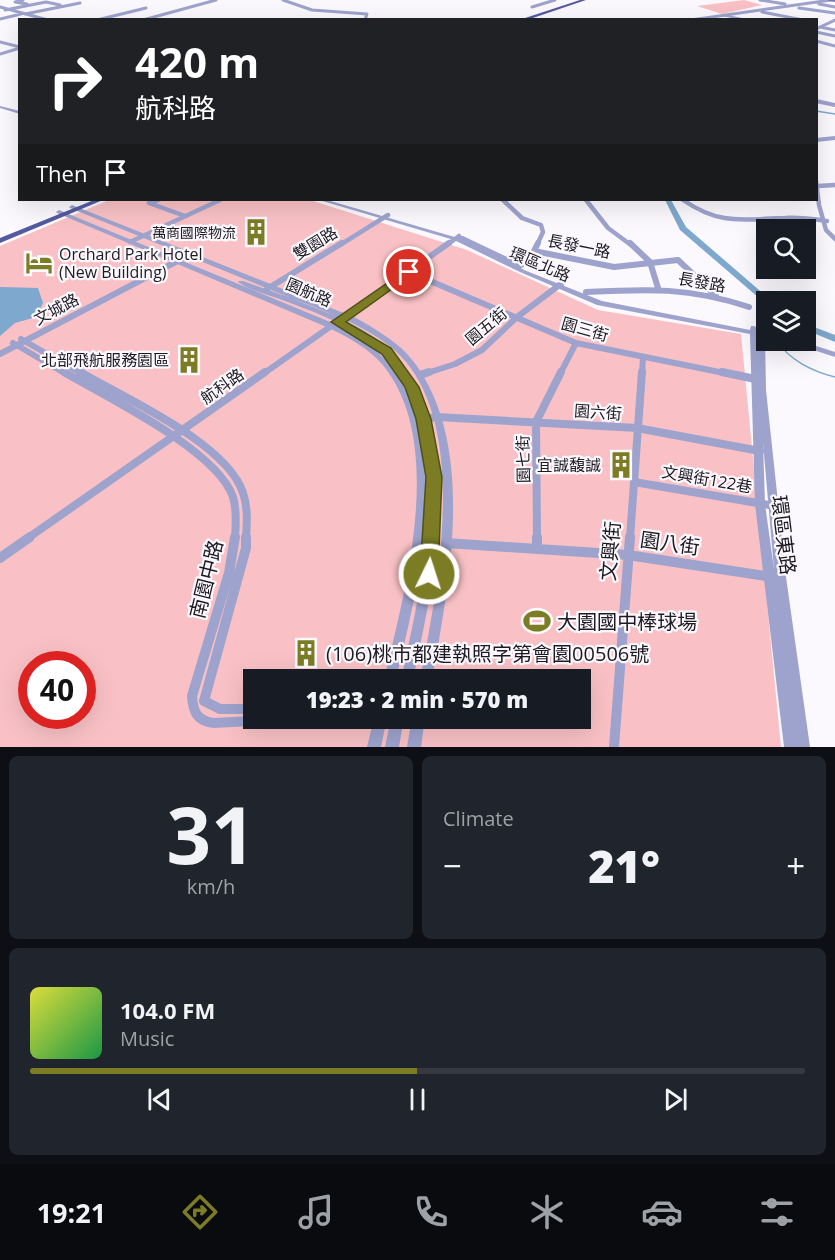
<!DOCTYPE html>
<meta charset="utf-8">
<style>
:root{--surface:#171b24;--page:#20242c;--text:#f1f3f6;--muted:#9ea1a6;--line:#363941;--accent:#7b7c24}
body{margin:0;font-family:"Open Sans","Noto Sans TC",sans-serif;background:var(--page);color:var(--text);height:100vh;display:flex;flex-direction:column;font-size:22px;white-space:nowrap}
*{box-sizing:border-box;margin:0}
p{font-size:20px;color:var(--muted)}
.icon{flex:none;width:33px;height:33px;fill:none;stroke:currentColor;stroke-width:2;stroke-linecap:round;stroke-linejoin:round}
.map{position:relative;height:747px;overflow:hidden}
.side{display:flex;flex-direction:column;gap:9px;padding:9px;background:#0d0f14;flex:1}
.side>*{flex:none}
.top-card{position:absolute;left:18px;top:18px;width:800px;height:183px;border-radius:0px;box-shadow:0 6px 24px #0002;background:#202124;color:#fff;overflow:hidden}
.controls{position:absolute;left:756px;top:219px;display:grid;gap:12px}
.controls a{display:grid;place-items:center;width:60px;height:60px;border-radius:0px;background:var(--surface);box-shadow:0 6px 24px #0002;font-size:30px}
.speed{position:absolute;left:18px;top:651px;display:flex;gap:12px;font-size:30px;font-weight:700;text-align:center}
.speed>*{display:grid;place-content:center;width:78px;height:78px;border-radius:50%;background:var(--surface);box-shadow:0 6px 24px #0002;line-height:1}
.speed .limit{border:9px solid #d22;background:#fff;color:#111}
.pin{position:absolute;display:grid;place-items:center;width:51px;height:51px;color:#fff;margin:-26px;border:3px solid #fff;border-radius:50%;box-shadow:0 2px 6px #0007}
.me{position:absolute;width:66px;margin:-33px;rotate:4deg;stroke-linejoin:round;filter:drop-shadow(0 0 4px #0008)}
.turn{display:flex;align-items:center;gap:21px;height:126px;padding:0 18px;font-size:27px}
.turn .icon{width:78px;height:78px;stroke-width:2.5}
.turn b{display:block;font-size:42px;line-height:51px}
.then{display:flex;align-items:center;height:57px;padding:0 18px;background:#0003;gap:12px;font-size:22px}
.big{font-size:45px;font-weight:800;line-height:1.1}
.side .tile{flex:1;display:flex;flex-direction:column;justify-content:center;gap:9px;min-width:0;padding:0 21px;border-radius:9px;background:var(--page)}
.side .dial{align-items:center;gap:0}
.dial b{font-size:78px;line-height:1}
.song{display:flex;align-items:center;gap:18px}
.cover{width:72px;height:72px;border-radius:9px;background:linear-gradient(135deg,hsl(60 70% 55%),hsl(140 70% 35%))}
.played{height:6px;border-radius:3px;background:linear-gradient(90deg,var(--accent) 50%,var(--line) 50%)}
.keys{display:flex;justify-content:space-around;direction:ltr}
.heat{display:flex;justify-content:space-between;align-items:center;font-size:33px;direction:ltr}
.side .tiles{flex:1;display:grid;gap:9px;grid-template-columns:1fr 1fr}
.tile:last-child{grid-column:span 2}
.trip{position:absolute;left:243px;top:669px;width:348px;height:60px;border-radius:0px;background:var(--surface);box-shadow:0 6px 24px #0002;font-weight:800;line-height:60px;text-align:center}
.tab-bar{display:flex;height:96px;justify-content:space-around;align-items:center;background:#090b0e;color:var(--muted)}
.tab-bar .icon{width:42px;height:42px}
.tab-bar .active{color:var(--accent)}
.tab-bar b{font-size:27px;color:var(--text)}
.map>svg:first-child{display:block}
.green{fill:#f9c1c5;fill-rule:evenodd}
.water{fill:#7ea8cd}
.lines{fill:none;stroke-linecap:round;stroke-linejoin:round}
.stream{stroke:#7ea8cd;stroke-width:1.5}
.river{fill:#7ea8cd;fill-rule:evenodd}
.minor-far5{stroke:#9da3cc;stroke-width:3}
.minor-far4{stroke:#9da3cc;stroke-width:4}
.minor-far3{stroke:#9da3cc;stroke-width:4.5}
.minor-far2{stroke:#9da3cc;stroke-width:6}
.minor-far1{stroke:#9da3cc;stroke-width:8}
.minor{stroke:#9da3cc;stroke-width:10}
.tertiary{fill:#9da3cc;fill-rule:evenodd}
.secondary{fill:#7279b3;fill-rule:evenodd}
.primary{fill:#545aa0;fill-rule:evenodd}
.route{fill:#7b7c24;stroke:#505117;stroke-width:1.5}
.labels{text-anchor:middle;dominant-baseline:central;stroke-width:4.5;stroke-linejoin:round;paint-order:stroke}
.far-poi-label{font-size:14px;fill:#1e1a22;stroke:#fbf9fd;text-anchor:end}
.street-label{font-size:16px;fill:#1e1a22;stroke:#fbf9fd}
.poi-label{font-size:16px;fill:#1e1a22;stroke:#fbf9fd;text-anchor:end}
.near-street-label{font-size:20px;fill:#1e1a22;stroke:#fbf9fd}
.near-poi-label{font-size:20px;fill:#1e1a22;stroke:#fbf9fd;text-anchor:start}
</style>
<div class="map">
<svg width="835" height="747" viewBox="0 0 835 747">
<rect width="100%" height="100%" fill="#fbf9fd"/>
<!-- green -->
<path class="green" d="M744 0 762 5 722 14 697 6Z
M109 200H310L467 250 598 310 741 334 781 747H0V246ZM32 664H82V716H32ZM254 680H580V718H254Z"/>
<!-- water -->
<path class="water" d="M0 287 38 288 43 303 36 317 15 323 0 336Z"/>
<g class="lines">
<!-- stream -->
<path class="stream" d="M816 111 835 114
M777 340C788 360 814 372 835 377"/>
<!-- river -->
<path class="river" d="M665 200H671L686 227 773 302H766V304L680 230Z
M806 324 835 335V342L806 330Z"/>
<!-- minor-far5 -->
<path class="minor-far5" d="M23 0 15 2 27 4
M283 0 312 10 367 14 365 20
M760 0 785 4
M819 4 835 7
M0 7 48 20
M532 7 555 0
M799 8 835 13
M5 10 46 2 60 5
M762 12 803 20
M25 14 80 3
M0 19 21 14
M97 20 146 8
M143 20 216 0
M691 20 831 0
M820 27 835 30
M816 29 835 20
M816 32 835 36
M816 41 835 46
M0 42 20 47
M0 54 20 48"/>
<!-- minor-far4 -->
<path class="minor-far4" d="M816 101 835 105
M816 140 835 138"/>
<!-- minor-far3 -->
<path class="minor-far3" d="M816 181 819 205 826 230 835 239
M818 186 835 185
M158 200 149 203 185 216
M503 200 522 218 541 225 543 232 537 245
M586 200 608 228 631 245
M683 200C721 226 743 219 785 218 799 217 813 219 827 221
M130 242 220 200
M340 245 388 215
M447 245 459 236"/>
<!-- minor-far2 -->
<path class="minor-far2" d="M538 243 534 251 614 267 678 260 716 296
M630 243 650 262 658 288
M409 272 576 343 729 374
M267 289 342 243
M586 292C648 289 689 287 749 307
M21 339 82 374
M13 343 66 374
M0 354 189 255
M263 374 449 243
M424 374 455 364 482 350 517 317 562 283
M560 374 576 343
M642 374 643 357"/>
<!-- minor-far1 -->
<path class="minor-far1" d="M64 372C107 397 217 450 233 497 237 510 236 525 235 538
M80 372C124 398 227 443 243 493 248 507 247 523 246 538
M722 372 760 380
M420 375 429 372
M423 419 437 417 637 428 760 451
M634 482 775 506
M28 538 265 372
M537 538 536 422 561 372
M630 538 642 372"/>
<!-- minor -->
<path class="minor" d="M235 537 229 573 192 696C193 712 197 721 214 723L308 718
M246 537V548L204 701 220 709H254
M537 537V549
M446 543 628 555 772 577
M0 558 30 537
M614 747 630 537"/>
<!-- tertiary -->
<path class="tertiary" d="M723 14 747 19 748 20H740L722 16Z
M0 106 20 111V114L0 108Z
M319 200H327L458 238 459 236H463L524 265V267L521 268 524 270 602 301 750 330 751 326H754L758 328 764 327 765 332 766 333V337H765L766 390 786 577 810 747H784L755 504 750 334 597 305 520 272 454 240ZM763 443 774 569 765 504Z
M72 205 356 318C377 330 400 343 414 362 477 447 449 583 432 680H420C437 591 468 437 406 362 391 344 370 332 350 322L70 208 69 207Z
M59 210 335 324C376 345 402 368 416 414 411 396 405 377 393 363 369 332 320 314 285 301 270 295 251 291 238 282L239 281H243C292 299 346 314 388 347 408 364 418 390 425 414 430 433 435 452 437 472 444 541 427 612 413 680H401C413 623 427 565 428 507 428 485 426 464 423 443 424 453 426 464 427 475 430 542 411 614 396 680H384C405 590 447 442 382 364 368 348 348 337 329 328L57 213 56 212Z
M783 340H797L835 352V357Z
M374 718H387L381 747H367Z
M391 718H404L399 747H385Z
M412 718H425L421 747H407Z"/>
<!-- secondary -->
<path class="secondary" d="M828 0H835V2L829 1Z"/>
<!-- primary -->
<path class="primary" d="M580 0H586L527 20H519Z
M94 200H103L0 243V238Z"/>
</g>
<!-- route -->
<path class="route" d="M409 268 415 272 413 274 346 322 391 348 419 387 431 419 442 477 438 574 436 580 429 582 423 580 420 574 426 477 416 419 405 387 382 354 331 322Z"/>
<!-- icons -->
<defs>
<symbol id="building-bare" viewBox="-9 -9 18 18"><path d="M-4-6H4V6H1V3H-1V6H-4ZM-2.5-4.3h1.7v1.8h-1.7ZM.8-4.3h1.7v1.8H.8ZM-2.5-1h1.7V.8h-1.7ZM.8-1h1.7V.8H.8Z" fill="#7b7c24" stroke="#fbf9fd" stroke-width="2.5" paint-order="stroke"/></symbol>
<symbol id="hotel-bare" viewBox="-9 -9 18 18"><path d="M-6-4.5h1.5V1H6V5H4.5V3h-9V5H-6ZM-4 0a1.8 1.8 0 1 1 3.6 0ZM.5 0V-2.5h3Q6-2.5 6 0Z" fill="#7b7c24" stroke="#fbf9fd" stroke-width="2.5" paint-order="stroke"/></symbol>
<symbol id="stadium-bare" viewBox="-9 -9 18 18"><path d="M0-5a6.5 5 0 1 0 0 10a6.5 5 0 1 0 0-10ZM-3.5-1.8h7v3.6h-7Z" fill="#7b7c24" stroke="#fbf9fd" stroke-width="2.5" paint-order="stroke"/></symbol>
</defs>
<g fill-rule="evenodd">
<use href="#building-bare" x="237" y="213" width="38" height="38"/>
<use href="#hotel-bare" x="20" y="244" width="38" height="38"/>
<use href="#building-bare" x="170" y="341" width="38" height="38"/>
<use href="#building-bare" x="602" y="446" width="38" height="38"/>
<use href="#stadium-bare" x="518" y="602" width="38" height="38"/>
<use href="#building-bare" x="287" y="634" width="38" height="38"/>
</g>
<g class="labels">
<!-- far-poi labels -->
<g class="far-poi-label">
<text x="236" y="232">萬商國際物流</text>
</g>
<!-- street labels -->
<g class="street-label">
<text transform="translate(315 243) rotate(-31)">雙園路</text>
<text transform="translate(579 246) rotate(11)">長發一路</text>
<text transform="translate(540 264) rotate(23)">環區北路</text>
<text transform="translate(702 282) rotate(10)">長發路</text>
<text transform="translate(309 292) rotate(23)">園航路</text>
<text transform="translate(56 309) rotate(-28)">文城路</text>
<text transform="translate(486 326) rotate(-40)">園五街</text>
<text transform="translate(585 329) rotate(16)">園三街</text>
<text transform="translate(222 386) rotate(-35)">航科路</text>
<text transform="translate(598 412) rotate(4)">園六街</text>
<text transform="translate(523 459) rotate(-91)">園七街</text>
<text transform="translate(707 479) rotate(10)">文興街122巷</text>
</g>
<!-- poi labels -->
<g class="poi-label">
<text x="59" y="254" text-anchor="start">Orchard Park Hotel<tspan x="59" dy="18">(New Building)</tspan></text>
<text x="169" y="360">北部飛航服務園區</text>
<text x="601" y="465">宜誠馥誠</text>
</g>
<!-- near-street labels -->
<g class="near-street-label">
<text transform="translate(784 535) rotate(83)">環區東路</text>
<text transform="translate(670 543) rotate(8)">園八街</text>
<text transform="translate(610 551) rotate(-85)">文興街</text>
<text transform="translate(206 579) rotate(-76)">南園中路</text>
</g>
<!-- near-poi labels -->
<g class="near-poi-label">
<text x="557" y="621">大園國中棒球場</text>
<text x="326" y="653">(106)桃市都建執照字第會園00506號</text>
</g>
</g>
</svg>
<div class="controls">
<a><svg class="icon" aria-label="search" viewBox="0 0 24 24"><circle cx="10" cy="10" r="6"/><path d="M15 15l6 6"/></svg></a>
<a><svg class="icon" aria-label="layers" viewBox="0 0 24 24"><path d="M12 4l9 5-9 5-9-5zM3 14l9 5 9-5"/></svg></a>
</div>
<div class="speed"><div class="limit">40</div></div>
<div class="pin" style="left:409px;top:272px;background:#d93025"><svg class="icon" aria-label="arrive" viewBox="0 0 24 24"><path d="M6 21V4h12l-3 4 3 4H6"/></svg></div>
<svg class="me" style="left:429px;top:574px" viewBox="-20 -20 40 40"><circle r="17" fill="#7b7c24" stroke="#fff" stroke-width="3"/><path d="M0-11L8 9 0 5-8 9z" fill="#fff"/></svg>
<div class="trip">19:23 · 2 min · 570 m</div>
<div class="top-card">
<div class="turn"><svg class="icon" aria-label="right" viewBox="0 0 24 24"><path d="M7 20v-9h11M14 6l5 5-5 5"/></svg><div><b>420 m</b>航科路</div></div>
<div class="then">Then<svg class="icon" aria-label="arrive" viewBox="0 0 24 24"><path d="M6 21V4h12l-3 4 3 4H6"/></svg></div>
</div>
</div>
<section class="side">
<div class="tiles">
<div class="tile dial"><b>31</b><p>km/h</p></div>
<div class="tile"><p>Climate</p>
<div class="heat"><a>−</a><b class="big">21°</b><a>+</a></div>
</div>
<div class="tile">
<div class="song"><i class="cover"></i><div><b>104.0 FM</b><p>Music</p></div></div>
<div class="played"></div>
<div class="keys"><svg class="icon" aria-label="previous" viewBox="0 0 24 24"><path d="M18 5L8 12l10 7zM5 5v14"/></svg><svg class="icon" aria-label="pause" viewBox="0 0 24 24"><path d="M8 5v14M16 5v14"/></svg><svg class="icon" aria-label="next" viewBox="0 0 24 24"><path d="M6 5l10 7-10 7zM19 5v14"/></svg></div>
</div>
</div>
</section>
<nav class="tab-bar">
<b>19:21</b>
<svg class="icon active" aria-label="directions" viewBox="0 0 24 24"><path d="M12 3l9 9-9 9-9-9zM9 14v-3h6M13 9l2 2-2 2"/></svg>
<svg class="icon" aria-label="music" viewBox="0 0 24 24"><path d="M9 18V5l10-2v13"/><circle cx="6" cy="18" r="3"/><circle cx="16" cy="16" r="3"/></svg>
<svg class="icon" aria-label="phone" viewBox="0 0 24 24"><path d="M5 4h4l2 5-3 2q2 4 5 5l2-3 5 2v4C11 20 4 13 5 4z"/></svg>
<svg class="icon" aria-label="climate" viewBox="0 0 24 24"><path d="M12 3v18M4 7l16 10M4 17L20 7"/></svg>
<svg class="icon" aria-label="car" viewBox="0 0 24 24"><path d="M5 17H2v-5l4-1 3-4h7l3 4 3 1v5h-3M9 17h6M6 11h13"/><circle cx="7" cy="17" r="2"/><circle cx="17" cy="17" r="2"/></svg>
<svg class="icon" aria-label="filters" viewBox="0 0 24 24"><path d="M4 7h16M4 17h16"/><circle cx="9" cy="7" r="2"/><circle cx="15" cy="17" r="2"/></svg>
</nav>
